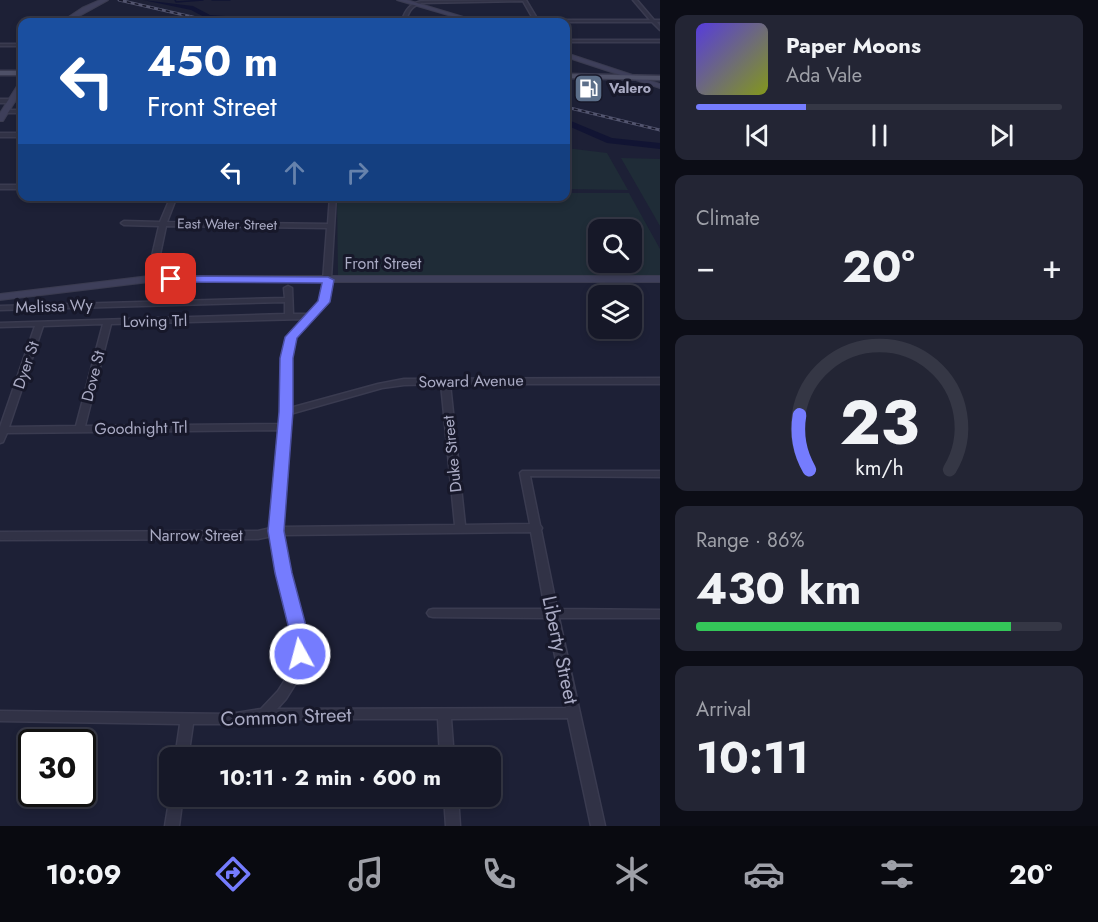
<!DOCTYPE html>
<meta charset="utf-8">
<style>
:root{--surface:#161828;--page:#232534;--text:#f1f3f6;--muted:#9ea0a8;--line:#353745;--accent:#757cfe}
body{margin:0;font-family:Jost,sans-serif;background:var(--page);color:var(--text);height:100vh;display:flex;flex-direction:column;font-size:22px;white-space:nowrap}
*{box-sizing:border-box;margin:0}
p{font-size:20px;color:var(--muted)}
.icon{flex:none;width:33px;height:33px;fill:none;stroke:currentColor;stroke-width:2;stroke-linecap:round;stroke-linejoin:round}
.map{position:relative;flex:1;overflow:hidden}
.details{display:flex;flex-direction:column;gap:15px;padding:15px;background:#0c0d16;width:438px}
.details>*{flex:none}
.hud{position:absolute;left:18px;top:18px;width:552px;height:183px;border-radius:12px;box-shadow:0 3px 9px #0003,0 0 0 2px var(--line);background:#1a4fa0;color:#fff;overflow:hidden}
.buttons{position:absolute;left:588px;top:219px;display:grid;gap:12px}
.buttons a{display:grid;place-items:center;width:54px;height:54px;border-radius:12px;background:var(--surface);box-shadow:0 3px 9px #0003,0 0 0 2px var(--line);font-size:30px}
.speed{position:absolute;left:18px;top:729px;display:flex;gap:12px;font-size:30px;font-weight:700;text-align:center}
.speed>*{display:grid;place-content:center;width:78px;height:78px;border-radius:50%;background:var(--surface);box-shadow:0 3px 9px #0003,0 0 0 2px var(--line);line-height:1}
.speed .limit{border:3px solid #111;border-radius:9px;background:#fff;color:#111}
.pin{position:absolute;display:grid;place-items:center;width:51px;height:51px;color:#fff;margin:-26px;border-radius:12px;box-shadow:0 3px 9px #0006}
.me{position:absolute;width:66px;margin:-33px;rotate:353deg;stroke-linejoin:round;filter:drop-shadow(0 0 4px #0008)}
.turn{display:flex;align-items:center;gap:21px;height:126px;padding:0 30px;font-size:27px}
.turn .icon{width:78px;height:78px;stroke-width:2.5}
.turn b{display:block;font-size:42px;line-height:51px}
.lanes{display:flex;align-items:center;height:57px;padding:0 30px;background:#0003;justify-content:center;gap:30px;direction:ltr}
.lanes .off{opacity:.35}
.big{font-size:45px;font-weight:700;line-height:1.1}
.details .tile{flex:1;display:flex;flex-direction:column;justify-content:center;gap:9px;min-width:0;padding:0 21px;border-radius:12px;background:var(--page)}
.details .dial{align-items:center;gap:0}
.dial svg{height:156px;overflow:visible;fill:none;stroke:var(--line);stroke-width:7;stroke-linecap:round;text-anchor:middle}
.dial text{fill:var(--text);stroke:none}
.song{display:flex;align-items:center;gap:18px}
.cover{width:72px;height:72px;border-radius:9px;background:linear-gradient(135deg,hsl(250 70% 55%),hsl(70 70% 35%))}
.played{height:6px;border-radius:3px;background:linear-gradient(90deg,var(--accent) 30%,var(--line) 30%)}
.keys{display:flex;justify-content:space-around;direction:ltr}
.heat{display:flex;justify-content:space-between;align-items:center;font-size:33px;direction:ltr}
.charge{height:9px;border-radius:4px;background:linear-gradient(90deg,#34c759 86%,var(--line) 0)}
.trip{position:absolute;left:159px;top:747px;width:342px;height:60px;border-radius:12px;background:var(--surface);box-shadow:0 3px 9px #0003,0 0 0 2px var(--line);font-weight:700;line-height:60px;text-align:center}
.dock{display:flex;height:96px;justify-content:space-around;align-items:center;background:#090a10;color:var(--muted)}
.dock .icon{width:42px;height:42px}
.dock .on{color:var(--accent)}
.dock b{font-size:27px;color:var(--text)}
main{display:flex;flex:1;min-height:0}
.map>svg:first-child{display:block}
.green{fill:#1f2c37;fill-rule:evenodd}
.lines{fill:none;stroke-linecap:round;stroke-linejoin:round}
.stream{stroke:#111433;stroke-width:1.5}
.river{fill:#111433;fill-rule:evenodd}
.street-casing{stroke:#3a3b50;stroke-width:3}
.secondary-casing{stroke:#3a3b50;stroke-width:2}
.primary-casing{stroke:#3a3b50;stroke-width:3}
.street{fill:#313246;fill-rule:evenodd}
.secondary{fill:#3e3f5a;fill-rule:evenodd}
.primary{fill:#4e5067;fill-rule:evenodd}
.rail-casing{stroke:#52546e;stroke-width:3}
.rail{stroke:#17182a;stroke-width:1.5;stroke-dasharray:4;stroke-linecap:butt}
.route{fill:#757cfe;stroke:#4c51a5;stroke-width:1.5}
.labels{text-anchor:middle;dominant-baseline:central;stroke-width:6;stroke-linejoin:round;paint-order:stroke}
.far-poi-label{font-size:14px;font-weight:bold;fill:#aaabc4;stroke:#17182a;text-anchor:start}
.far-street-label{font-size:14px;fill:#aaabc4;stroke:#17182a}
.street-label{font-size:16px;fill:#aaabc4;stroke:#17182a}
.near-street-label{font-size:20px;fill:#aaabc4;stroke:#17182a}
</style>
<main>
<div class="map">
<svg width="660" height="826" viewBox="0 0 660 826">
<rect width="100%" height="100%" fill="#1d2036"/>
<!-- green -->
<path class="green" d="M566 148 607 153 628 190 566 189Z
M621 158 660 159V226Z
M566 193H629L660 249V275H338L337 197 566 196ZM598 230H632V262H598Z"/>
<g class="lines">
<!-- stream -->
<path class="stream" d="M175 0 176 2 203 0
M212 0H230"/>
<!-- river -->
<path class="river" d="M143 0 193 6 210 15 257 18 262 22 208 19 191 10Z
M566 119 612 138 660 143V149L607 143 566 125Z"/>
<defs>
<path id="street" d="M526 0 538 20H650L633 0H637L654 20H660V22H657L660 26V30L652 22H535L523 1 421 3C412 6 409 11 406 20L410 22H324L326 21 402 20C406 9 410 4 421 1Z
M566 40H660V42H566Z
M0 44H22V46H0Z
M0 99H12L15 101 12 103H0Z
M5 110H22V113H3L2 112Z
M0 133H22V137H0Z
M0 185H22V189H0Z
M171 196H177L167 222 328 224 330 196H336L330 294 327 304 295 338 290 358V408L378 384 404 379 660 378V384H450L465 525 530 524 520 473 522 471H660V477L530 476 540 525 542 528 541 530 557 609 660 610V618H559L605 826H591L568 718 451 719 454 758H440L438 719H264L230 724H193L188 758H175L180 724 0 721V711L230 714 261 709 278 691 294 666 295 641 279 573 272 536 258 539 0 540V532L258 531 271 528 280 430 7 433 3 442 0 443V427L35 326 0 327V323L285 314V302L0 310V306L285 298 284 288 288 286 292 288 293 314H309L320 301 322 294 327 228 166 226 157 269 156 271H150L149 269 159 226 124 225 121 223 124 221 160 222ZM304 319 287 337 282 358 280 424 85 426 111 324ZM103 324 76 426 9 427 43 326ZM441 384 455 525 281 527 290 414 382 388 404 385ZM531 532 545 609H433L429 610 427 613 429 616 433 617 547 618 566 708 277 709 286 699 306 667 307 641 289 573 282 535Z
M170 795V796H183L179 826H165Z
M444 796H458L460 826H446Z"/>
<path id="secondary" d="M100 0H108L68 22H61L82 8Z
M397 0H407L480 22H472Z
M566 53 660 84V88L566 57Z
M19 83H22V90L3 121H0V113Z
M149 276H660V282H149L0 300V294Z"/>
<path id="primary" d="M0 71H22V75H0Z
M566 74 660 76V80L566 78Z"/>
</defs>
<!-- street casing -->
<use href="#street" class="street-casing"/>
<!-- secondary casing -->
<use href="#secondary" class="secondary-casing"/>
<!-- primary casing -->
<use href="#primary" class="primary-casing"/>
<!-- street -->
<use href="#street" class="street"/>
<!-- secondary -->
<use href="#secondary" class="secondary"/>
<!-- primary -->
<use href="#primary" class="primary"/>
<defs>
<path id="rail" d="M119 0 214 22
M566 107 660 130"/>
</defs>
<!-- rail casing -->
<use href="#rail" class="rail-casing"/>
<!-- rail -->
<use href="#rail" class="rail"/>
</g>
<!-- route -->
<path class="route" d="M171 276 328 277 334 280 330 302 297 338 293 358V412L284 531 292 573 310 641 307 660 300 662 294 660 291 654 292 641 275 573 268 531 279 412 280 358 285 337 318 301 322 283 167 282 166 279Z"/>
<!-- icons -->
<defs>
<symbol id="fuel-square" viewBox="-11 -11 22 22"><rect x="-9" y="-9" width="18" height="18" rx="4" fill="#5c6f8a" stroke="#17182a"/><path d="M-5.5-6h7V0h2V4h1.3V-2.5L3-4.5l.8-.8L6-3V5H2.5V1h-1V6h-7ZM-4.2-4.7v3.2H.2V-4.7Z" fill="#fff"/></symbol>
</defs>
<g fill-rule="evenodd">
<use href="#fuel-square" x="572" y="72" width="33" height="33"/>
</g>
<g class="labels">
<!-- far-poi labels -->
<g class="far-poi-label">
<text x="609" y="88">Valero</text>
</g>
<!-- far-street labels -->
<g class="far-street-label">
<text transform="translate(227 224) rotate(1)">East Water Street</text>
</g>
<!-- street labels -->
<g class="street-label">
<text x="383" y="263">Front Street</text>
<text transform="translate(54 306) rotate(-2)">Melissa Wy</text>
<text transform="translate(155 321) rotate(-1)">Loving Trl</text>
<text transform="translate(26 365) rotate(-71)">Dyer St</text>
<text transform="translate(93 376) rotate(-76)">Dove St</text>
<text transform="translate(471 381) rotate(-1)">Soward Avenue</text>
<text transform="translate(141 428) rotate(-1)">Goodnight Trl</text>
<text transform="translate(452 454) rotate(-96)">Duke Street</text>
<text x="196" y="535">Narrow Street</text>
</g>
<!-- near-street labels -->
<g class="near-street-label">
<text transform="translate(560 650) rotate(78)">Liberty Street</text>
<text transform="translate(286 717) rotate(-2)">Common Street</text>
</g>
</g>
</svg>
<div class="buttons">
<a><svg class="icon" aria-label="search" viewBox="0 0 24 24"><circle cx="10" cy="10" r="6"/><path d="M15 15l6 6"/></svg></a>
<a><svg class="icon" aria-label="layers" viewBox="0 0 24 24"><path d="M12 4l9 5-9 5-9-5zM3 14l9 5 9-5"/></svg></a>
</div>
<div class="speed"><div class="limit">30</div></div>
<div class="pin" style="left:171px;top:279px;background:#d93025"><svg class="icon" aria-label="arrive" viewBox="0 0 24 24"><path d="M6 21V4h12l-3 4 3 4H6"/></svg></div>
<svg class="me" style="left:300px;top:654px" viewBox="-20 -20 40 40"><circle r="17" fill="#757cfe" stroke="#fff" stroke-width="3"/><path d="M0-11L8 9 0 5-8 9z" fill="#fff"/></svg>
<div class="trip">10:11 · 2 min · 600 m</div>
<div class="hud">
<div class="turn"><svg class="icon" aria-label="left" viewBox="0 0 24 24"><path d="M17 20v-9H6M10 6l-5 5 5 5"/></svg><div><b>450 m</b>Front Street</div></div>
<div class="lanes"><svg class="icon" aria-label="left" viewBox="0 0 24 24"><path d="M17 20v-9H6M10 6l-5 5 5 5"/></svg><svg class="icon off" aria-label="ahead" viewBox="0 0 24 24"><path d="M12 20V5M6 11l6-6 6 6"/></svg><svg class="icon off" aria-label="right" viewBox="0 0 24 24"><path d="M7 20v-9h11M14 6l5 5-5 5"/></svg></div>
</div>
</div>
<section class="details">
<div class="tile">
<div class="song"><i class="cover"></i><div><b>Paper Moons</b><p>Ada Vale</p></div></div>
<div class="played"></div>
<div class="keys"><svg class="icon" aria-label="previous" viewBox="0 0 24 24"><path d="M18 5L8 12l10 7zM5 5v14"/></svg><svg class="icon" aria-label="pause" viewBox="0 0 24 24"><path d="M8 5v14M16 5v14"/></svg><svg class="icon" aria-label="next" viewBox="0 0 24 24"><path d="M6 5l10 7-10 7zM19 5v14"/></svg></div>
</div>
<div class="tile"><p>Climate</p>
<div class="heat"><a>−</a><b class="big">20°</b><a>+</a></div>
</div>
<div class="tile dial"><svg viewBox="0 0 100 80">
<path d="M14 69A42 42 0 1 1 86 69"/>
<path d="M14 69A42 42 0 0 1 9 41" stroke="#757cfe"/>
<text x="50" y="56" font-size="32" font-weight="700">23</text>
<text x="50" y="72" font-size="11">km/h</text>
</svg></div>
<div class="tile"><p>Range · 86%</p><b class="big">430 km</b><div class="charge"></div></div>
<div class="tile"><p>Arrival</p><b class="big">10:11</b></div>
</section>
</main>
<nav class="dock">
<b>10:09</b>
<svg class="icon on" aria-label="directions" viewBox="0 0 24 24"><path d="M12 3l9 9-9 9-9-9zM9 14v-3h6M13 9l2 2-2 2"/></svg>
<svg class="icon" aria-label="music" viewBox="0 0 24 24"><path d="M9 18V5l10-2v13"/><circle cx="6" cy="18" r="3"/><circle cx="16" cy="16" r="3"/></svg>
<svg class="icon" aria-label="phone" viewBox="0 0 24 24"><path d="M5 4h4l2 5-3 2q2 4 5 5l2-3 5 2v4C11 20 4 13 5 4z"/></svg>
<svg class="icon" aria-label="climate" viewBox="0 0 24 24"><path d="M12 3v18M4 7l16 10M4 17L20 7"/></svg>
<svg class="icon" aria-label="car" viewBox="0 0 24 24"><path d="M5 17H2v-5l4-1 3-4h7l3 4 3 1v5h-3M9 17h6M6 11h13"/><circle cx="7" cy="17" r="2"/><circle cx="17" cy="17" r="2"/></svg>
<svg class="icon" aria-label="filters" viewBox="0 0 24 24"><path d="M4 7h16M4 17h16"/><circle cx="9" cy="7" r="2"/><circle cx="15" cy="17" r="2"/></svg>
<b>20°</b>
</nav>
